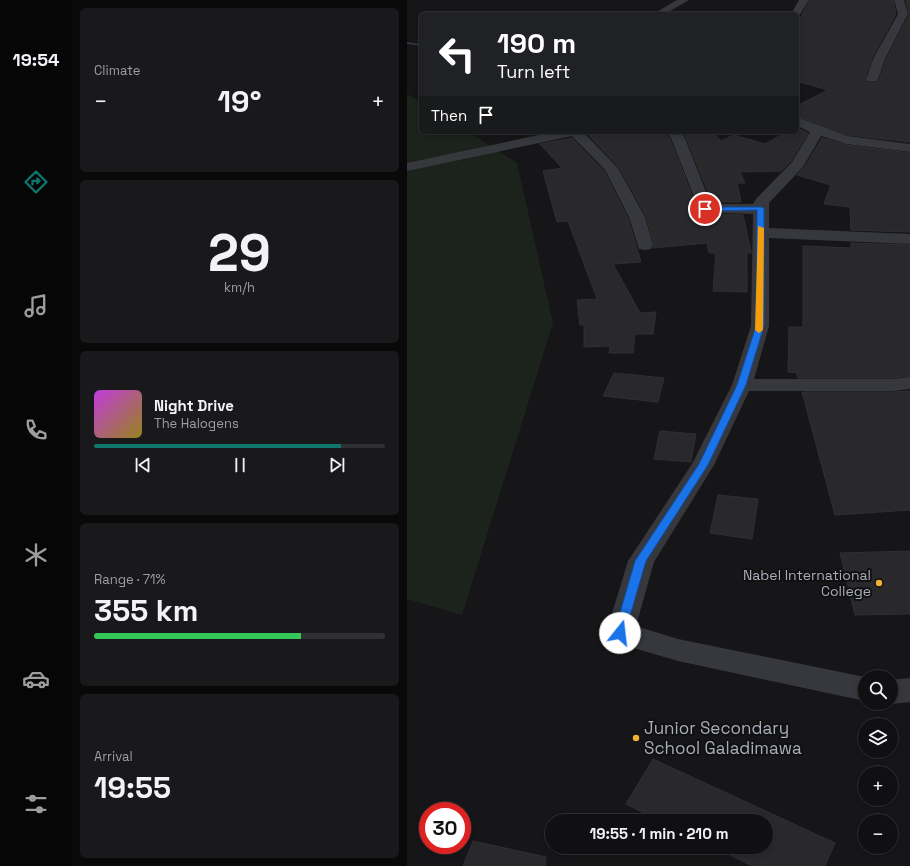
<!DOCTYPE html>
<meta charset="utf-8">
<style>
:root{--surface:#101012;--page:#19191b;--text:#f1f3f6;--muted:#9c9d9f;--line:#303032;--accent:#0f766e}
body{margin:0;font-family:"Space Grotesk",sans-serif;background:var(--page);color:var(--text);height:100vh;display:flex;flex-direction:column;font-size:15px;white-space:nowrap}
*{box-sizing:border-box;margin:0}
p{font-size:13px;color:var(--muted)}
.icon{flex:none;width:22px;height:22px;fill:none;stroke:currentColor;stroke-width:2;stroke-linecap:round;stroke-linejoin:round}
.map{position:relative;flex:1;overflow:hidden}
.side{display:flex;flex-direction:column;gap:8px;padding:8px;background:#09090a;width:335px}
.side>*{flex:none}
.top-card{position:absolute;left:12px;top:12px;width:380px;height:122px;border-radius:6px;box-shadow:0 2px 6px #0003,0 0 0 1px var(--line);background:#202124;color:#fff;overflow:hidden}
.buttons{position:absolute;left:451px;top:670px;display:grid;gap:8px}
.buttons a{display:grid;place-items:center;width:40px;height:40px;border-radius:50%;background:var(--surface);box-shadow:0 2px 6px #0003,0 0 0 1px var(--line);font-size:20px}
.speed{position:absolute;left:12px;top:802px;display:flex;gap:8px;font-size:20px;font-weight:700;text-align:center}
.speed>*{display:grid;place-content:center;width:52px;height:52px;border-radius:50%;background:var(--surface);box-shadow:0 2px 6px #0003,0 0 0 1px var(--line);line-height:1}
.speed .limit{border:6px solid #d22;background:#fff;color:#111}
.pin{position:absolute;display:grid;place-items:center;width:34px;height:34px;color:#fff;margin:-17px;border:2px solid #fff;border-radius:50%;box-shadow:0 1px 4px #0007}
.me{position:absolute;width:44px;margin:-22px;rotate:16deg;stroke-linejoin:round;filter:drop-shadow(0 0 3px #0008)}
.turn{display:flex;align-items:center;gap:14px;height:84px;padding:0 12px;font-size:18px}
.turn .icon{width:52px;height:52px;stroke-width:2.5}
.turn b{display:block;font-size:28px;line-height:34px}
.then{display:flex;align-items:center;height:38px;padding:0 12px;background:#0003;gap:8px;font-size:15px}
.big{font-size:30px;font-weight:600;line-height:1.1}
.side .widget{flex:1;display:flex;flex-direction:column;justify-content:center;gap:6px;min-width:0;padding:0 14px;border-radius:6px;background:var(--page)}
.side .dial{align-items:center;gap:0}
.dial b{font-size:52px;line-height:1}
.song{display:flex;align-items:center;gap:12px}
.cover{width:48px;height:48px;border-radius:6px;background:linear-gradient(135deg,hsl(290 70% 55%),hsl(50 70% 35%))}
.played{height:4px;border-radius:2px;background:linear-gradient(90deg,var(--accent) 85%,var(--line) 85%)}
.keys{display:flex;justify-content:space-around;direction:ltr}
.heat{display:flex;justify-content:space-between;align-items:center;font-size:22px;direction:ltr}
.charge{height:6px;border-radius:3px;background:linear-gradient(90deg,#34c759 71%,var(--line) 0)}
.trip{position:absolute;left:138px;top:814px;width:228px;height:40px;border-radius:20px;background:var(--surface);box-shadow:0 2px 6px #0003,0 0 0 1px var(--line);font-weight:600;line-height:40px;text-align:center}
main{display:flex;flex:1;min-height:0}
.menu{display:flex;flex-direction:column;width:72px;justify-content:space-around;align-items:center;background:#060607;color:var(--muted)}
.menu .icon{width:28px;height:28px}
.menu .current{color:var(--accent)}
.menu b{font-size:18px;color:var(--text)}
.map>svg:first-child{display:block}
.green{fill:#1c231d}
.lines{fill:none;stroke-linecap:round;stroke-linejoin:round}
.stream{fill:#2c353c;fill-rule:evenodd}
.building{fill:#29292c;stroke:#303034}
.minor{fill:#37383d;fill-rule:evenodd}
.route{fill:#1a73e8;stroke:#114b97}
.slow{fill:#f59e0b}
.poi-dot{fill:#f2b134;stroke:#111113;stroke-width:1.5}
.labels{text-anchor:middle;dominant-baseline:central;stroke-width:4;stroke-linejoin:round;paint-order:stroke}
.poi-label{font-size:14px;fill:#a8adb8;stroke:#111113;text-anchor:end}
.near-poi-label{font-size:17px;fill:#a8adb8;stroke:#111113;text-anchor:start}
</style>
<main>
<nav class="menu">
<b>19:54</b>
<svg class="icon current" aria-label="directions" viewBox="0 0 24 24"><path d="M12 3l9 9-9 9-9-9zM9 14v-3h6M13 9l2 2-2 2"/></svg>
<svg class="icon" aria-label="music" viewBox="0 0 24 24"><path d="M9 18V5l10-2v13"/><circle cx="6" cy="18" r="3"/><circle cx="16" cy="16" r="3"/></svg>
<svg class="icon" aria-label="phone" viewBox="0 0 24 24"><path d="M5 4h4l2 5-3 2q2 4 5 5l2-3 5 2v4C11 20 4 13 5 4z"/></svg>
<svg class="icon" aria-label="climate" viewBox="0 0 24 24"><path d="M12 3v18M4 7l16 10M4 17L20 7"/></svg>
<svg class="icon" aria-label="car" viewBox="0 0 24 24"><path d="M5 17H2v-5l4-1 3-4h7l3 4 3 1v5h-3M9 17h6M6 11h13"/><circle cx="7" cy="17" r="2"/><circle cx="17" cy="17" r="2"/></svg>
<svg class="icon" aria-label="filters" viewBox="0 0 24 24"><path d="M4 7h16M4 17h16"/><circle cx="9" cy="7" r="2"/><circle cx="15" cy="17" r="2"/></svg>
</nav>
<section class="side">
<div class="widget"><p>Climate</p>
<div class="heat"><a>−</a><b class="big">19°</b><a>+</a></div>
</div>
<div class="widget dial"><b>29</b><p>km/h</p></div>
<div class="widget">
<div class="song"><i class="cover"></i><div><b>Night Drive</b><p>The Halogens</p></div></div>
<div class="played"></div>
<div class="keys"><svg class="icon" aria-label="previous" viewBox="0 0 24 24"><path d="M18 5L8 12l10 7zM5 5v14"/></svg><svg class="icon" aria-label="pause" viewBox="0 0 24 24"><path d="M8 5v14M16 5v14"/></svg><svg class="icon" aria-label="next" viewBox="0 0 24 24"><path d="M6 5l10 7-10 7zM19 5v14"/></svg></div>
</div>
<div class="widget"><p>Range · 71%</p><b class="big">355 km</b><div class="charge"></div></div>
<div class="widget"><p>Arrival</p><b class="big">19:55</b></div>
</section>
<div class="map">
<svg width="503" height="866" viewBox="0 0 503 866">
<rect width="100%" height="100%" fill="#161618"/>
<!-- green -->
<path class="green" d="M0 94 14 102V132H61L110 163 146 323 55 615 0 599Z"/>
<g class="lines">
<!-- stream -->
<path class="stream" d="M0 42 14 44V46L0 44Z"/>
</g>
<!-- building -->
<path class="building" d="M403 0H486L489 14 465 58 458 78 461 82H469L472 80 479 60 502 15 499 0H503V142L441 135 390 116V106L421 90 390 81 393 53H390V24Z
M390 128 401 133 384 161 374 171 333 172 338 183H330L334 202H305L278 135 306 132 314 141 327 135 358 144 380 132H390Z
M203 132H256L263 139 292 213 336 215 344 251V253H340V292L306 291 309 253H302L300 243 246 248 247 245 239 216 212 167 182 136Z
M165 138 197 171 221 218 234 262 206 264 233 313 249 312 246 334H228L226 353H202L203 346 177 347V325H173L170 300 190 299 161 221 150 222 136 171 155 168 133 144Z
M415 138 439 145 503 153V232L444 230 443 207 417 204 424 185 390 175 397 168Z
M444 243 503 245V376L486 378H391L390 373 381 372 382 327H396V246L444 248Z
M207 373 257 378 251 402 196 396Z
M503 391V510L428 515 395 392H486Z
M253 431 289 434 284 462 247 459Z
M311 495 351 499 345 539 303 533Z
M503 551V614L448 615 433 553Z
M246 759 428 843 418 866H345L307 847H359V821H253L219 804Z
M66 841 139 857 138 866H56Z"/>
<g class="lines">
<!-- minor -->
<path class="minor" d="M270 0H282L258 14H246Z
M392 0H402L392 16 390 17V14H384Z
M487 0H497L501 14 478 59 471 79 469 81H461L459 79 466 59 491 14Z
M390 117 441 136 503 144V152L439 144 414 136 396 167 362 203V228L503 234V244L362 238V326L347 379H486L503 377V389L486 391H342L307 465 247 562 229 626 271 639 458 677V701L271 661 203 641 199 633 221 561 285 464 325 385 344 326 346 214 293 212 264 138 258 132H273L277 136 304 204H346L349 199 385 162 403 132 390 126Z
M146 132H176L211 168 238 217 246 245 244 249 238 250 232 249 222 217 198 170 165 136 0 171V163Z
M503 678V702L484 704 480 703H484V680Z"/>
</g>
<!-- route -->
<path class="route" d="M296 207H354L357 208V326L339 385 301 465 239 561 218 633 217 636H209L207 633 228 561 292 464 330 385 349 326 350 210 298 211 295 209Z"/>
<!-- slow -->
<path class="slow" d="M351 226 357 228 356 330 352 333 348 330Z"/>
<!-- markers -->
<g class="poi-dot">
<circle cx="472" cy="583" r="4"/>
<circle cx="229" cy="738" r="4"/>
</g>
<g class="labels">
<!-- poi labels -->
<g class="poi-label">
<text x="464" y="575">Nabel International<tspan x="464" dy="16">College</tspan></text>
</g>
<!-- near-poi labels -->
<g class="near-poi-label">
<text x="237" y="728">Junior Secondary<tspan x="237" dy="20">School Galadimawa</tspan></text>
</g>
</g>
</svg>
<div class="buttons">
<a><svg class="icon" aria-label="search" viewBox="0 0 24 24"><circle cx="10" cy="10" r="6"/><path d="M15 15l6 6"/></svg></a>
<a><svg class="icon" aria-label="layers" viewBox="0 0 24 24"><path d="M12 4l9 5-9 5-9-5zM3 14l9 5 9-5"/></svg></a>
<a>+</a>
<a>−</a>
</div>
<div class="speed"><div class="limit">30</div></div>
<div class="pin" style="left:298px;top:209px;background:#d93025"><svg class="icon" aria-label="arrive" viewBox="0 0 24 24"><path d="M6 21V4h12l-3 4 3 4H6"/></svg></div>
<svg class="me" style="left:213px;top:633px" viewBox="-20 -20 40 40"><circle r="19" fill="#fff"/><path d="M0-13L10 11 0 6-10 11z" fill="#1a73e8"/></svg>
<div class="trip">19:55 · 1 min · 210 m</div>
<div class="top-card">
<div class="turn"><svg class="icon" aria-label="left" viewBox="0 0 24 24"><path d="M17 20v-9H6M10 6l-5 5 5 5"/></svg><div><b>190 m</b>Turn left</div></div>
<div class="then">Then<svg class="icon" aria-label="arrive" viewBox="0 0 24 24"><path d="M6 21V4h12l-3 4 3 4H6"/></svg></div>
</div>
</div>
</main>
